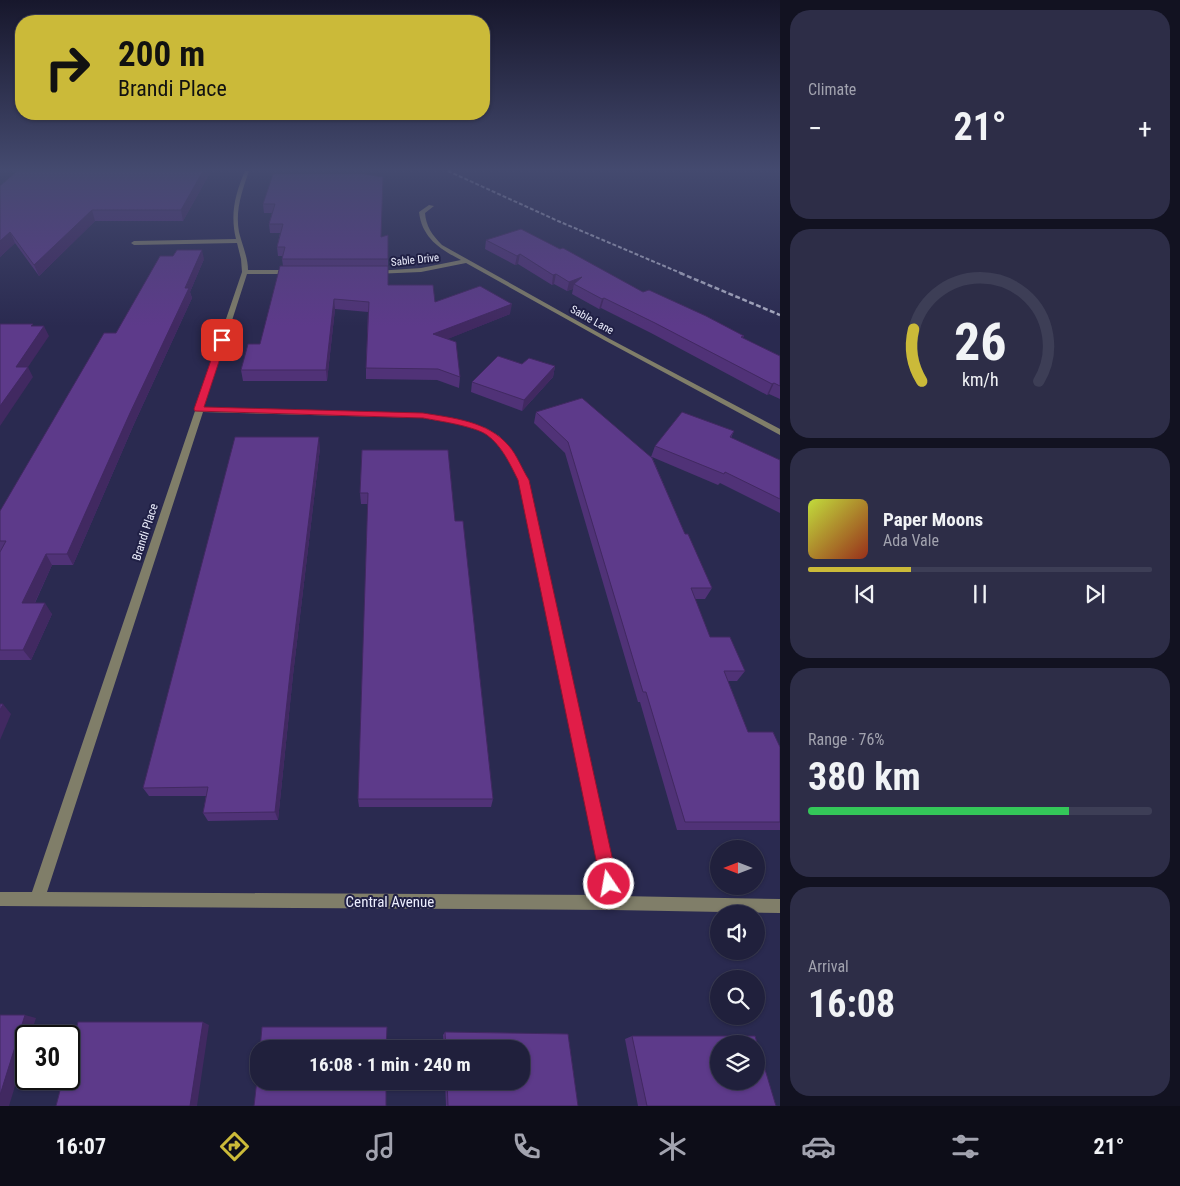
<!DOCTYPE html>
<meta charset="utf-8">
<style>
:root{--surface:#20203c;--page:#2d2d47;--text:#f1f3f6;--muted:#a2a3af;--line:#3d3e56;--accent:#cbba39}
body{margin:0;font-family:"Roboto Condensed",sans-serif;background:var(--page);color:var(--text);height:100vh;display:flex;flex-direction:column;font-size:19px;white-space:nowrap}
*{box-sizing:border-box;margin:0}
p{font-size:16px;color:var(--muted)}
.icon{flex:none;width:28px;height:28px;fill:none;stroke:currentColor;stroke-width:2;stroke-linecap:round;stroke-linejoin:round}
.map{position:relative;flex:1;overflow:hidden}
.details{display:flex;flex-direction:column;gap:10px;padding:10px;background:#121221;width:400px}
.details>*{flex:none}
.banner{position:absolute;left:15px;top:15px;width:475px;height:105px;border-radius:20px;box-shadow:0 1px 4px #0004,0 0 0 1px var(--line);background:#cbba39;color:#111;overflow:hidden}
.needle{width:32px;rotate:270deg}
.fabs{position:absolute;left:710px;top:840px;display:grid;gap:10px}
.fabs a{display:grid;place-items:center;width:55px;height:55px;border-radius:50%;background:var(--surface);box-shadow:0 1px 4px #0004,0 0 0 1px var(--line);font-size:25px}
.speed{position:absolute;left:15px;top:1025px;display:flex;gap:10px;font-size:25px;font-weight:700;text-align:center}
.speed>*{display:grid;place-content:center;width:65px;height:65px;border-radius:50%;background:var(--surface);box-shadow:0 1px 4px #0004,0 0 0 1px var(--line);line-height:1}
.speed .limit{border:2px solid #111;border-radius:8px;background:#fff;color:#111}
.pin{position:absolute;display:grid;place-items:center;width:42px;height:42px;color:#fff;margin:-21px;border-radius:10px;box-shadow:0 2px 8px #0006}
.me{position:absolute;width:55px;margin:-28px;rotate:348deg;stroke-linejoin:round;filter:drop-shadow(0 0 4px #0008)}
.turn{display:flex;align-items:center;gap:18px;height:105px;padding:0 20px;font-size:22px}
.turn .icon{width:65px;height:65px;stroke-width:2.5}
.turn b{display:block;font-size:35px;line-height:42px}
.big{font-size:38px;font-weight:700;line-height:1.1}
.details .tile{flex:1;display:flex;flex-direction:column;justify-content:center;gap:8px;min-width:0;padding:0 18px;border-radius:20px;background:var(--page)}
.details .dial{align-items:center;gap:0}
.dial svg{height:130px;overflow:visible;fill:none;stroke:var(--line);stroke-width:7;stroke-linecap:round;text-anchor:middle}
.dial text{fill:var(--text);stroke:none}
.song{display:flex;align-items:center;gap:15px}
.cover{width:60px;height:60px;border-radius:8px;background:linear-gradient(135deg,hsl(70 70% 55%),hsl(10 70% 35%))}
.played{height:5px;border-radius:2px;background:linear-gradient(90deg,var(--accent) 30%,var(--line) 30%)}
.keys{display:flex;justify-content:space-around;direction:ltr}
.heat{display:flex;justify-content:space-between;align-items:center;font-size:28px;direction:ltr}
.charge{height:8px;border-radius:4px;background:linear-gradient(90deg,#34c759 76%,var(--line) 0)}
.trip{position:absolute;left:250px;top:1040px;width:280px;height:50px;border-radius:20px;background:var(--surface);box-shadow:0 1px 4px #0004,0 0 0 1px var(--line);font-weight:700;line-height:50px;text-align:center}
.tab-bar{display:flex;height:80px;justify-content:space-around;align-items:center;background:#0d0d18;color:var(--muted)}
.tab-bar .icon{width:35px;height:35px}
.tab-bar .on{color:var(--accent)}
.tab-bar b{font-size:22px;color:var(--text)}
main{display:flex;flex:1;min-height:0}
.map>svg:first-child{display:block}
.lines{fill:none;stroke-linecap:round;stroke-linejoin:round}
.street{fill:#807e69;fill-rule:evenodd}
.rail-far1{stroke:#abadc3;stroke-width:2;stroke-dasharray:4 2;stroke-linecap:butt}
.rail{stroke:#abadc3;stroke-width:2.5;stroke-dasharray:5 2.5;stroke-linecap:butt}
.wall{fill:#503277}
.shaded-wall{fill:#412961}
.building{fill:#5d3a8a;stroke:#412961;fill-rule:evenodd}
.route{fill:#e11d48;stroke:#92132f}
.labels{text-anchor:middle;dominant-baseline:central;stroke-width:4;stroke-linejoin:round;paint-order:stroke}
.far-street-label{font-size:11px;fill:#eceefd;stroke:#202045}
.street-label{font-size:12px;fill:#eceefd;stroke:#202045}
.near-street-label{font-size:15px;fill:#eceefd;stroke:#202045}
</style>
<main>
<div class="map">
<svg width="780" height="1106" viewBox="0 0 780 1106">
<rect width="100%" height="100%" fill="#2a2a50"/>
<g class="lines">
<!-- street -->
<path class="street" d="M245 171H249C242 191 235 211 239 232 242 245 248 257 248 270H292L295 272 292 274H247L204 407 423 414 467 422 486 428 499 436 512 452 527 480 619 896 780 899V913L613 910 0 906V892H32L195 411 194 409 196 407 242 272 241 259 237 243 134 245 131 243 134 241 236 239C230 215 235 194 245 171ZM203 412 423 418 457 424 481 431 493 439 505 455 519 480 604 895 47 892Z
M429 205 434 206 425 213C426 226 432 235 442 245L608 338 780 429V435L604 340 466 263 421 272 374 274V272L376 271 421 268 461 260C440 249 422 238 419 212Z"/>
<!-- rail-far1 -->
<path class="rail-far1" d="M448 171 558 221 683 274"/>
<!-- rail -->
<path class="rail" d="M680 273 780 315"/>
</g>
<!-- wall -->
<path class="wall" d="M211 171 183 221H95L39 276 15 243 0 257V186Z
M273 174 382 237 388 235V285L435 302 510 314 447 339 460 377 459 388 437 380 366 379V368L368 312 335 309 327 381H243L241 370 260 344 283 266 282 259V256H278L277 247 280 233H270L269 224 272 213H264L263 204Z
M486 240 643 292 744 336 743 338 780 356V399L769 394 767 395 651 333 601 308 599 309 572 294 573 289 567 291 554 284 552 285 518 264 515 265 485 249Z
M204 259 190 292 192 298 134 424 73 565H52L35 603 52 614 31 660H0V511Z
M522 364 555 366 553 377 522 411 471 392 472 382Z
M536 412 651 457 655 446 734 431 731 438 780 460V513L720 483 718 485 652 457 685 534 712 588 705 599H695L710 637 745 671 737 681H728L748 732 780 747V830H677L640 702H638L565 453 534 423Z
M320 448 293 675 278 820 208 821 203 813 206 796H149L143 788Z
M362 450 455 521 493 799 491 807H359L358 799 368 504H361L360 493Z
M445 1032 568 1034 578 1106H446L445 1081H521V1049H444L443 1035Z
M632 1036 776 1106H638L625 1039Z"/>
<!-- shaded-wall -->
<path class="shaded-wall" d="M203 171H211L183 221 181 210Z
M92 210 95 221 39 276 34 265Z
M10 232 15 243 0 257V241Z
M202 250 204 259 190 292 192 298 134 424 73 565 67 554Z
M520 254 518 264 515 265 517 256Z
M556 274 554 284 552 285 553 275Z
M582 277 574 284 573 289 567 291 569 282Z
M604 298 601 308 599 309 602 299Z
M334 299 335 309 327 381 326 370Z
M512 304 510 314 433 345V334Z
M44 326 49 336 28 367 33 377 0 426V406L16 367Z
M555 366 553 377 522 411 524 400Z
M774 383 769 394 767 395 772 384Z
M319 437 320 448 293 675 278 820 275 812 291 665Z
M46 554 52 565 30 613 22 603Z
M45 603 52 614 31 660 23 650Z
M3 704 11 714 0 740V710Z
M25 1015 36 1018 30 1036H26V1050L9 1106H0V1095Z
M203 1022 209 1025 197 1106H190Z"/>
<!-- building -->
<path class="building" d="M17 171H203L181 210H92L34 265 10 232 0 241V186Z
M273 174H365L383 177 381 237 388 235V259H282L285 247H277L283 224H269L275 204H263Z
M521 229 560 249 563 248 643 292 649 290 706 316 744 336 741 337 780 356V386L774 383 772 384 655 323 604 298 602 299 574 284 582 277 569 282 556 274 553 275 520 254 517 256 486 240Z
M177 250H202L185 288H189L130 413 67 554H46L22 603H45L23 650H0V552L6 541H0V511L104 333H116L160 256H173Z
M280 266H388V285H433L435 302 480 286 512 304 433 334 456 342 460 377 438 369 366 368 369 302 334 299 326 370H241L248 344H260Z
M0 324H33L31 326H44L16 367H28L0 406Z
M498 356 522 364 529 358 555 366 524 400 472 382Z
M582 398 652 458 685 534H688L712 588H691L710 637H730L745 671H724L748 732H773L780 747V822H685L646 692H643L568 442 536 412Z
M682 412 734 431 730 437 780 460V499L725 472 724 474 655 446Z
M235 437H319L291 665 275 812 203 813 208 787 143 788Z
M362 450H448L455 521H463L493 799H358L368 493H360Z
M0 704H3L0 710Z
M0 1015H25L0 1095Z
M78 1022H203L190 1106H56L63 1079H69V1058Z
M262 1027H387L386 1049H260Z
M445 1032 568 1034 578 1106H448L447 1081H521V1049H446Z
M632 1036H755L776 1106H647ZM719 1044H756V1081H719Z
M259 1062V1081H386V1106H254Z"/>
<!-- sky -->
<linearGradient id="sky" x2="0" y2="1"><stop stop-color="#17172c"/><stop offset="0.52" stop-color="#444a6f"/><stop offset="1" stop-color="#444a6f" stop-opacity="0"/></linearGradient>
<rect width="780" height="326" fill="url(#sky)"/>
<!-- route -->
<path class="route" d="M222 338 226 340 204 407 423 413C453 418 488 421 509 446 517 455 522 469 529 480L618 884 615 890 609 892 603 890 601 884 518 480C510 464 502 446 487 435 474 426 439 421 423 418L195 411 194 409 218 340Z"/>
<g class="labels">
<!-- far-street labels -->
<g class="far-street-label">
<text transform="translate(415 260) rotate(-6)">Sable Drive</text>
<text transform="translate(592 320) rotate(29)">Sable Lane</text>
</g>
<!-- street labels -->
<g class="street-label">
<text transform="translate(145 532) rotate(-72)">Brandi Place</text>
</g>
<!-- near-street labels -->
<g class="near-street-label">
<text x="390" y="902">Central Avenue</text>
</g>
</g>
</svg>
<div class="fabs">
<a><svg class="needle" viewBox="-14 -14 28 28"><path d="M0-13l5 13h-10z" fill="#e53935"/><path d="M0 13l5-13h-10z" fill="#a2a3af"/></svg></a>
<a><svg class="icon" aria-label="sound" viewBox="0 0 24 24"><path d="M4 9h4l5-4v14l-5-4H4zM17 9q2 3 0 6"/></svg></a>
<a><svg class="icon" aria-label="search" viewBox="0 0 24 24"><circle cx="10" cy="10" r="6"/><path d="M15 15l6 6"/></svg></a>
<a><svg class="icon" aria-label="layers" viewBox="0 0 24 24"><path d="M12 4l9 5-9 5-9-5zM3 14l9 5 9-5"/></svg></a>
</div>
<div class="speed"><div class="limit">30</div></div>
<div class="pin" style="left:222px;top:340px;background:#d93025"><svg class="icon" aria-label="arrive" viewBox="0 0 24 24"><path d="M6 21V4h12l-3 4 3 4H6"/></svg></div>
<svg class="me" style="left:609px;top:884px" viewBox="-20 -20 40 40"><circle r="17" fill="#e11d48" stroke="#fff" stroke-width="3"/><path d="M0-11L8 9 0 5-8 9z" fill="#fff"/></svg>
<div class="trip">16:08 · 1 min · 240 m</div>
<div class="banner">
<div class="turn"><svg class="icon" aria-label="right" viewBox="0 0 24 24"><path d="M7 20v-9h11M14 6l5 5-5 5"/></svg><div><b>200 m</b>Brandi Place</div></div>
</div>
</div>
<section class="details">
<div class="tile"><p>Climate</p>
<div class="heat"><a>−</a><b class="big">21°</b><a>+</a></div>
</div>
<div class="tile dial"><svg viewBox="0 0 100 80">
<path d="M14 69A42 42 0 1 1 86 69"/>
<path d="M14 69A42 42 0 0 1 9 37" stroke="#cbba39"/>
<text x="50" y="56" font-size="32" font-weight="700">26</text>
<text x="50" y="72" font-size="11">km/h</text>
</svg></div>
<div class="tile">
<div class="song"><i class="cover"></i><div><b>Paper Moons</b><p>Ada Vale</p></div></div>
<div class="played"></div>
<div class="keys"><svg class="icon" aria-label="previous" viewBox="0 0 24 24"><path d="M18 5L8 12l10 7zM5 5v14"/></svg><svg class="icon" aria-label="pause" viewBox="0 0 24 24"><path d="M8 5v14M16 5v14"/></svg><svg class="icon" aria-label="next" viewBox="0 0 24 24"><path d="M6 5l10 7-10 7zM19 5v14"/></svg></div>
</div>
<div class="tile"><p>Range · 76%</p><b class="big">380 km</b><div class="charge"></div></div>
<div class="tile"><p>Arrival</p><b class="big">16:08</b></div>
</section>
</main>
<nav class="tab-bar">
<b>16:07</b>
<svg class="icon on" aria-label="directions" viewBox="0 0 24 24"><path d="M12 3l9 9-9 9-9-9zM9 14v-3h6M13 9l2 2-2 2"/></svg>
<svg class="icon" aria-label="music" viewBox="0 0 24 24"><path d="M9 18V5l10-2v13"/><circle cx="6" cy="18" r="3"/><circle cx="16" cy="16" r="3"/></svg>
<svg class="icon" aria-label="phone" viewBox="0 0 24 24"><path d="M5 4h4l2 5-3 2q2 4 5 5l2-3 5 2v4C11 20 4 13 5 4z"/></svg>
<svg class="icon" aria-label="climate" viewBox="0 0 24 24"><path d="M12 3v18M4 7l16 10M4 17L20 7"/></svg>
<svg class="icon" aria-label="car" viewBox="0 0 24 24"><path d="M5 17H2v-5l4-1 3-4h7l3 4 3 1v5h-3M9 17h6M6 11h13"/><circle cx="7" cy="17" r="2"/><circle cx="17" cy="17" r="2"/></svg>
<svg class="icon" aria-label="filters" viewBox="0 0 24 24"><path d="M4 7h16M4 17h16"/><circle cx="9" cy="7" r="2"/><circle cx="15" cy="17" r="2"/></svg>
<b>21°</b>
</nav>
